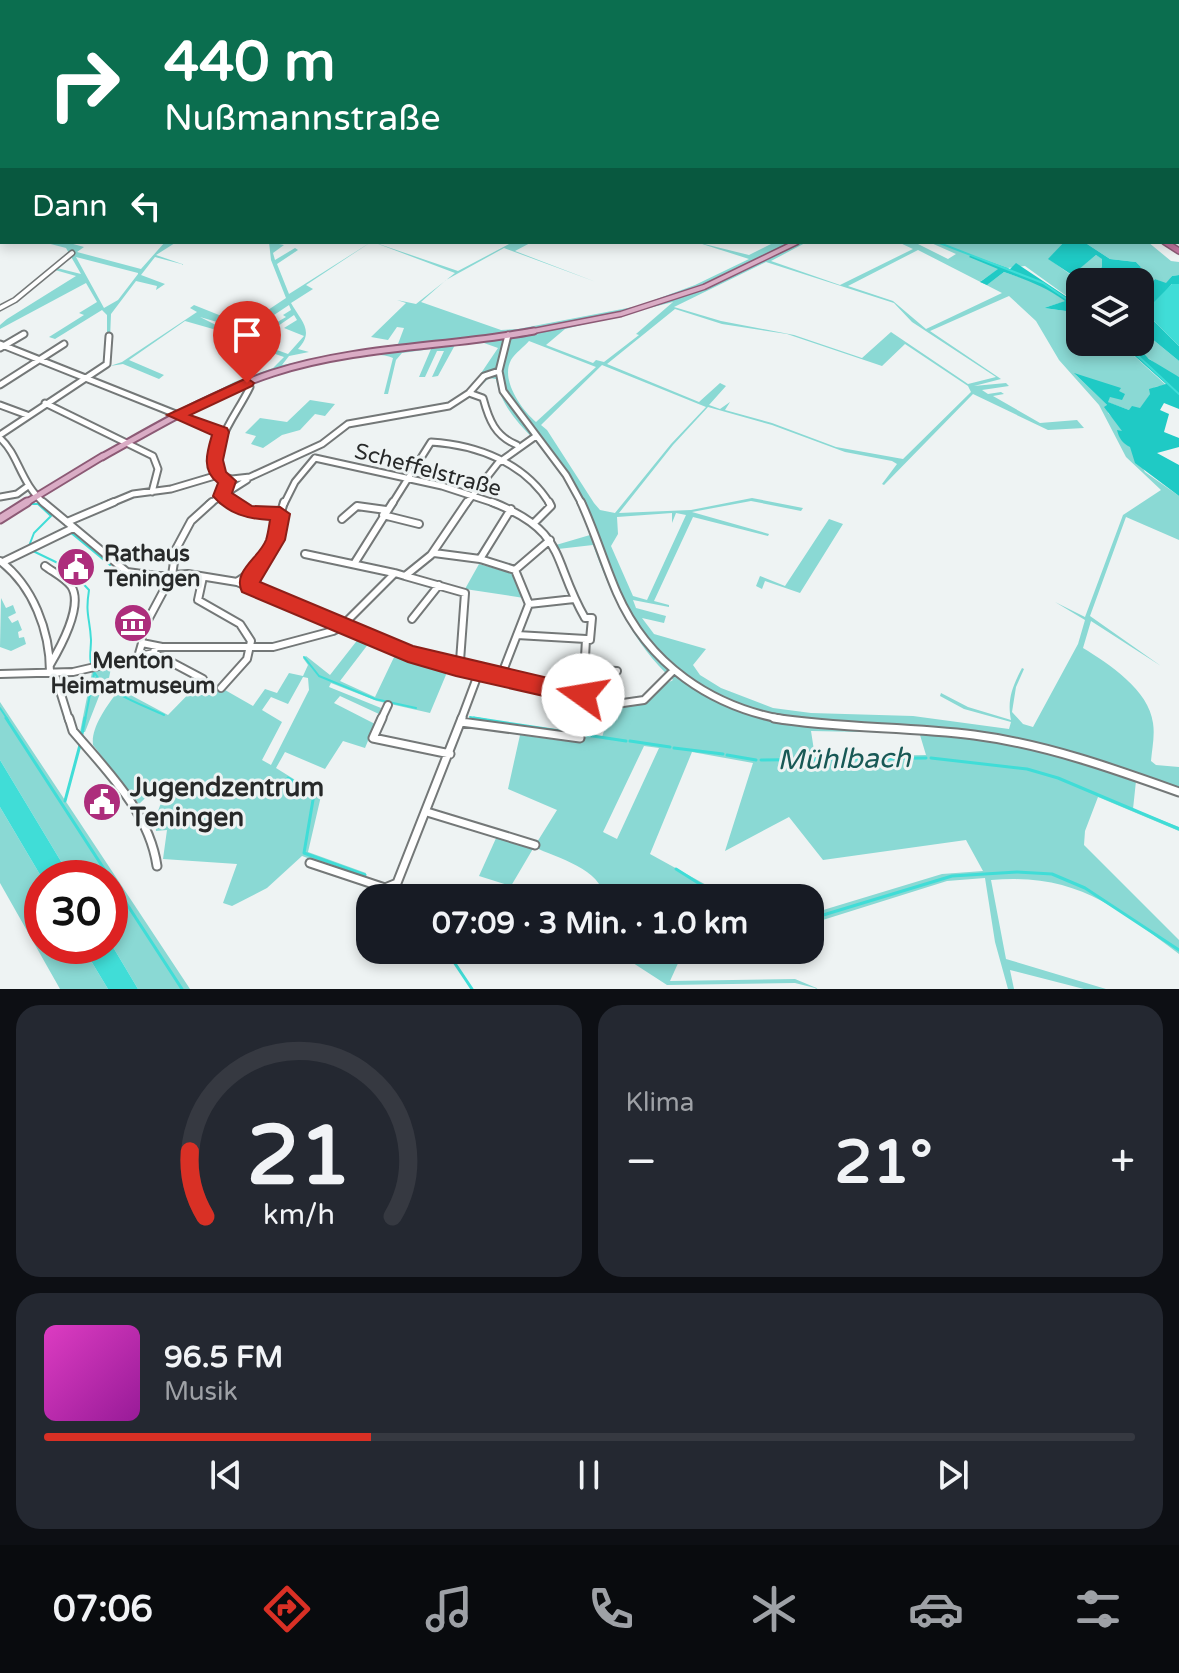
<!DOCTYPE html>
<html lang="de">
<meta charset="utf-8">
<style>
:root{--surface:#171b24;--page:#242831;--text:#f1f3f6;--muted:#9ea1a6;--line:#363941;--accent:#d93025}
body{margin:0;font-family:"Varela Round",sans-serif;background:var(--page);color:var(--text);height:100vh;display:flex;flex-direction:column;font-size:30px;white-space:nowrap}
*{box-sizing:border-box;margin:0}
p{font-size:26px;color:var(--muted)}
.icon{flex:none;width:44px;height:44px;fill:none;stroke:currentColor;stroke-width:2;stroke-linecap:round;stroke-linejoin:round}
.map{position:relative;height:989px;overflow:hidden}
.sheet{display:flex;flex-direction:column;gap:16px;padding:16px;background:#0d0f14;flex:1}
.sheet>*{flex:none}
.guide{position:absolute;left:0px;top:0px;width:1180px;height:244px;box-shadow:0 4px 12px #0003;background:#0b6e4f;color:#fff;overflow:hidden}
.buttons{position:absolute;left:1066px;top:268px;display:grid;gap:16px}
.buttons a{display:grid;place-items:center;width:88px;height:88px;border-radius:16px;background:var(--surface);box-shadow:0 4px 12px #0003;font-size:40px}
.speed{position:absolute;left:24px;top:860px;display:flex;gap:16px;font-size:40px;font-weight:700;text-align:center}
.speed>*{display:grid;place-content:center;width:104px;height:104px;border-radius:50%;background:var(--surface);box-shadow:0 4px 12px #0003;line-height:1}
.speed .limit{border:12px solid #d22;background:#fff;color:#111}
.pin{position:absolute;display:grid;place-items:center;width:68px;height:68px;color:#fff;margin:-82px -34px;border-radius:50% 50% 50% 0;rotate:-45deg;box-shadow:0 0 8px #0007}
.pin .icon{rotate:45deg}
.me{position:absolute;width:88px;margin:-44px;rotate:283deg;stroke-linejoin:round;filter:drop-shadow(0 0 6px #0008)}
.turn{display:flex;align-items:center;gap:28px;height:168px;padding:0 32px;font-size:36px}
.turn .icon{width:104px;height:104px;stroke-width:2.5}
.turn b{display:block;font-size:56px;line-height:68px}
.then{display:flex;align-items:center;height:76px;padding:0 32px;background:#0003;gap:16px;font-size:30px}
.big{font-size:60px;font-weight:700;line-height:1.1}
.sheet .widget{flex:1;display:flex;flex-direction:column;justify-content:center;gap:12px;min-width:0;padding:0 28px;border-radius:24px;background:var(--page)}
.sheet .dial{align-items:center;gap:0}
.dial svg{height:208px;overflow:visible;fill:none;stroke:var(--line);stroke-width:7;stroke-linecap:round;text-anchor:middle}
.dial text{fill:var(--text);stroke:none}
.song{display:flex;align-items:center;gap:24px}
.cover{width:96px;height:96px;border-radius:12px;background:linear-gradient(135deg,hsl(310 70% 55%),hsl(300 70% 35%))}
.played{height:8px;border-radius:4px;background:linear-gradient(90deg,var(--accent) 30%,var(--line) 30%)}
.keys{display:flex;justify-content:space-around;direction:ltr}
.heat{display:flex;justify-content:space-between;align-items:center;font-size:44px;direction:ltr}
.sheet .tiles{flex:1;display:grid;gap:16px;grid-template-columns:1fr 1fr}
.widget:last-child{grid-column:span 2}
.trip{position:absolute;left:356px;top:884px;width:468px;height:80px;border-radius:24px;background:var(--surface);box-shadow:0 4px 12px #0003;font-weight:700;line-height:80px;text-align:center}
.menu{display:flex;height:128px;justify-content:space-around;align-items:center;background:#090b0e;color:var(--muted)}
.menu .icon{width:56px;height:56px}
.menu .selected{color:var(--accent)}
.menu b{font-size:36px;color:var(--text)}
.map>svg:first-child{display:block}
.green{fill:#8ad9d4;fill-rule:evenodd}
.forest{fill:#1fcac5}
.water{fill:#40ddd7}
.lines{fill:none;stroke-linecap:round;stroke-linejoin:round}
.stream-far1{stroke:#40ddd7;stroke-width:2}
.stream{stroke:#40ddd7;stroke-width:3}
.minor-far4-casing{stroke:#747878;stroke-width:4}
.minor-far3-casing{stroke:#747878;stroke-width:7}
.minor-far2-casing{stroke:#747878;stroke-width:9}
.minor-far1-casing{stroke:#747878;stroke-width:10}
.minor-casing{stroke:#747878;stroke-width:11}
.major-far2-casing{stroke:#8c5a75;stroke-width:7}
.major-far1-casing{stroke:#8c5a75;stroke-width:9}
.major-casing{stroke:#8c5a75;stroke-width:11}
.highway-far1-casing{stroke:#8c5a75;stroke-width:5}
.highway-casing{stroke:#8c5a75;stroke-width:8}
.minor-far4{stroke:#fff;stroke-width:2}
.minor-far3{stroke:#fff;stroke-width:4}
.minor-far2{stroke:#fff;stroke-width:5}
.minor-far1{stroke:#fff;stroke-width:6}
.minor{stroke:#fff;stroke-width:7}
.major-far2{stroke:#daacc5;stroke-width:4}
.major-far1{stroke:#daacc5;stroke-width:5}
.major{stroke:#daacc5;stroke-width:7}
.highway-far1{stroke:#c2749e;stroke-width:3}
.highway{stroke:#c2749e;stroke-width:5}
.route{fill:#d93025;stroke:#8d1f18;stroke-width:2}
.labels{text-anchor:middle;dominant-baseline:central;stroke-width:6;stroke-linejoin:round;paint-order:stroke}
.street-label{font-size:22px;fill:#272929;stroke:#eef3f3}
.poi-label{font-size:22px;font-weight:bold;fill:#272929;stroke:#eef3f3;text-anchor:start}
.near-poi-label{font-size:26px;font-weight:bold;fill:#272929;stroke:#eef3f3;text-anchor:start}
.near-water-label{font-size:28px;font-style:italic;fill:#185855;stroke:#eef3f3}
</style>
<div class="map">
<svg width="1179" height="989" viewBox="0 0 1179 989">
<rect width="100%" height="100%" fill="#eef3f3"/>
<!-- green -->
<path class="green" d="M43 242H66L84 247 77 252 141 269 165 242 175 243 156 255 185 265 155 257 141 275 165 284 156 290 157 286 136 281 111 314 110 339 107 340V315L102 310 55 339 49 337 84 315 79 313 97 302 86 283 0 329V325L7 319 76 276 55 270 57 268 81 274 66 248ZM76 257 138 273V274L118 300 104 308Z
M269 242 284 245 273 253 275 260 295 248 298 250 277 264 289 294 371 242 306 285 313 289 291 303C301 321 315 331 298 349L309 352 289 356 282 365 398 344 404 328 397 327 388 340 371 337 406 303 397 300 416 304 455 273 373 242 458 271 513 242H532L515 251 596 282 504 248 446 280 421 302 501 330 518 329 638 306 695 285 749 259 696 242 749 255 775 242H807L771 261 840 285 913 249 898 242H914L948 259 956 254 929 242H1064L1049 259 1071 275 1096 255 1103 259 1102 267 1073 288 1080 289V299L1074 295 1068 297 1025 266 999 269 981 281 988 284 1004 272 1040 284 1066 301 1044 308 1080 313V342H1119L1166 385 1155 387 1140 409 1129 410 1107 402 1110 396 1075 374 1107 405 1108 413 1120 425 1145 472 1179 496V540L1126 517 1090 616 1161 666 1091 621 1083 648C1109 664 1149 690 1153 723 1155 736 1152 749 1151 761L1156 765 1179 767V797L1136 781 1133 809 1179 827V831L1098 797 1085 831 1084 845 1179 940V954C1115 906 1075 873 991 880L1006 959 1106 989H1084L1010 970 1014 989H1008L995 942 985 878 947 881 810 924V914L942 874 983 871 966 840 823 860 789 817 725 851 753 763 692 752 650 854 730 898 712 895 710 898H604C602 869 557 858 534 847L511 886 479 876 497 836 534 847 557 810 508 789 520 735 581 743 583 737 552 733V730L602 737 613 704C655 712 643 694 673 680 632 642 612 597 593 545L558 549 556 545 590 535C582 511 572 487 557 466 535 436 503 417 496 379L489 378 474 392 469 391 498 348 484 343 455 345 438 376 432 377 444 351H437L425 377H419L431 349 402 353 396 360 388 394H384L393 358C360 343 242 386 207 402L200 400 234 382 273 368 284 357 231 339 241 329 200 317 218 326 213 329 185 321 129 360 164 375 159 379 123 364 110 366 122 362 197 312 190 308 194 305 249 327 241 337 288 354 304 336 284 328 297 320 294 315 278 326 274 324 286 317 283 315 291 310 289 305 265 321 256 318 286 298 271 260ZM918 250 1002 293 926 329 893 301 848 286ZM766 262 894 303 912 322 996 377 968 384 891 332 862 358 794 335 721 321 674 307ZM1009 296 1036 321 1059 360 1099 405 1126 457 1161 490 1123 515 1085 617 1055 602 1085 620 1078 644 1033 727 1023 724 1012 712 1016 687 1024 669 1022 668C1012 687 1007 700 1011 720L968 707 941 693 940 696 964 709 1011 722 1009 729 913 716 811 713 773 708 721 688 700 675 693 665 706 649 654 634 642 618 664 623 666 616 636 608 633 600 669 607V605L654 601 693 517 768 536 769 534 692 512 751 501 801 511 803 508 752 498 691 510 619 513 673 445 708 407 772 425 845 452 892 461 897 464 882 484 884 485 973 394 1048 430 1084 428 1077 420 1040 423 993 396 1004 394 1001 392 988 394 982 390 1009 386 1006 383 974 386 1001 379 930 331ZM673 302 636 334 639 335 604 362 596 360 593 363 546 345 565 329ZM675 309 722 324 787 334 882 366 905 344 968 386 971 392 903 459 836 447 772 423 725 410 730 402 720 409 709 405 726 386 720 383 699 402 607 364ZM529 341 596 367 536 422C522 410 500 380 511 360 515 353 524 347 529 341ZM602 365 706 407 671 444 615 513 600 510 594 503 547 430 541 425ZM672 513V523L676 513 686 515 647 600 633 596 611 546 618 534 617 517ZM811 731 916 733 920 735 926 755 815 757ZM644 746 659 748 617 839 603 832Z
M1084 242H1148L1171 261 1179 262V275L1172 276 1166 284 1155 279 1140 296 1138 282 1145 275 1138 271 1141 267 1136 262 1110 259Z
M1140 329 1179 361V377L1172 376 1135 348 1133 342H1140Z
M310 400 335 404 325 416 315 414 300 430 282 435 263 448 251 444 256 436 245 433 260 418 287 422Z
M829 519 843 524 800 593 765 581 762 589 756 586 760 576 785 586Z
M479 564 514 574 524 598 465 589Z
M1 598 6 608 13 605 16 613 8 617 12 623 18 620 22 630 18 632 19 638 24 637 26 644 11 651 0 647Z
M359 638 369 643 340 681 375 697 396 653 448 670 430 713 377 701 331 683 329 687 381 708 379 714 340 696 334 703 375 724 365 748 343 741 325 769 285 752 276 768 321 796 308 852 366 873 364 878 302 856 267 888 232 906 223 903 237 864 163 859 167 830 156 831C154 815 161 801 170 789L159 785 139 804 93 745C91 728 105 709 115 695L103 686 85 732H80L92 672 111 668 108 683 168 715 204 678 253 706 265 689 277 693 289 673 303 676 308 665 303 658 306 656 330 675ZM303 677 308 678 309 690 271 765 262 760 282 722 262 710 271 697 288 704Z
M0 702 190 989H138L110 942V878H71L0 760Z
M0 807 42 878V946H82L108 989H60L0 883Z
M613 950H684L670 981 795 979 819 989 795 983 667 985Z"/>
<!-- forest -->
<path class="forest" d="M0 0H830L832 2H2L0 134Z
M1064 242H1084L1110 259 1136 262 1141 267 1139 271 1145 274 1138 282H1084L1102 267V259L1096 255 1072 275 1048 259Z
M971 255 1010 269 1016 263 1067 297 1076 292 1074 295 1080 299V313L1044 308 1065 301C1046 287 1027 280 1004 272L987 285 980 282 998 269 969 257Z
M1179 275V284H1172L1157 301 1152 319 1179 346V361L1140 329V296L1155 279 1166 283 1172 276Z
M1119 342H1133L1149 359 1179 377V409L1164 403 1160 410 1169 414 1164 432 1179 438V447L1157 453 1179 465V496L1135 463 1130 447C1122 443 1119 438 1117 430L1122 431 1104 407 1107 405 1074 373 1121 388 1119 391 1125 394 1122 400 1110 397 1108 402 1129 410 1132 406 1140 408 1150 394 1149 389 1166 384Z"/>
<!-- water -->
<path class="water" d="M1172 284H1179V346L1152 319 1149 307Z
M0 760 71 878H42L0 807Z
M110 942 138 989H108L82 946H110Z"/>
<g class="lines">
<!-- stream-far1 -->
<path class="stream-far1" d="M306 0 318 2
M514 0 521 2
M856 0 861 2
M937 242 1043 283 1080 308
M1123 342 1179 394
M29 504H38L51 516 34 533 29 546
M70 532 110 565
M33 551 64 566
M75 575 89 590C85 615 90 618 91 640 91 651 88 661 94 672 106 693 143 705 164 715
M244 624 251 634
M304 657 319 676 375 699 416 708
M0 708 8 720
M470 717 487 720
M85 720 94 674"/>
<!-- stream -->
<path class="stream" d="M6 718 182 989
M474 718 626 741
M82 734 85 718
M630 741 670 747
M674 748 723 754
M727 755 756 760
M931 758 1027 769 1058 778 1179 829
M761 760 926 758
M288 778 314 794 304 853 365 875
M65 801 80 745
M676 869 722 898
M810 919 952 876 1017 872 1052 874 1085 888 1179 950
M446 950 472 989"/>
<defs>
<path id="minor-far4" d="M881 0 888 2
M1010 0 1015 2
M1113 0 1117 2
M1162 0 1165 2
M936 2 945 0
M1037 2 1045 0"/>
<path id="minor-far3" d="M0 308 15 300 72 253"/>
<path id="minor-far2" d="M508 335 499 371 503 391 566 475 582 504
M0 344 221 432
M0 348 24 334
M0 385 64 344
M469 393 483 398C489 420 495 436 517 445
M45 403 153 456 158 469 152 492
M0 405 27 415
M0 435 107 364 109 336
M0 438C19 455 20 483 45 504
M315 458 442 486 497 504
M218 475C213 438 235 418 250 387
M223 496 236 504
M0 497 17 494 28 486
M109 504 133 494 171 489 218 475 232 479 250 477 322 444 348 424 449 406 469 393 484 376 499 371
M209 504 247 480
M284 504 295 482 315 458
M392 504 431 442C478 445 525 463 550 504
M466 504 498 463 536 436"/>
<path id="minor-far1" d="M43 502 127 572 157 576 188 574 237 582 408 653 456 667 623 703 644 700 673 671
M233 502 248 512 280 514
M492 502C568 532 551 559 585 618H592L590 640 586 639 583 695
M581 502C595 532 604 563 617 593 648 664 711 707 786 720
M383 515 419 524
M342 519 357 506 386 510
M67 522 114 502
M535 522 551 506 549 502
M434 553 480 559 515 570 529 604 501 676
M305 554 394 573
M480 559 511 509
M0 561C33 586 50 631 50 672
M3 562 73 528
M354 564 393 502
M45 566C53 572 65 578 71 586 84 605 60 648 50 665
M515 570 550 540
M405 576 465 593 460 661 456 667
M203 577 198 600 240 624 251 641 247 659 221 688
M238 581C270 563 274 535 284 502
M529 604 574 599
M412 619 439 585
M517 635 586 639
M142 643 141 633 172 575 176 549 191 521 212 502
M155 647 154 653 203 679
M139 656 154 653
M584 669 617 671
M0 674 73 672 138 657 142 643 162 647H273L333 631 341 627 395 573 405 576 431 555 467 502
M55 675 69 720
M381 720 388 705
M461 720 479 672"/>
<path id="minor" d="M69 718 73 731C107 771 149 812 157 866
M382 718 373 738 450 754
M774 718C840 729 907 726 974 735 1044 744 1112 768 1179 792
M461 722 580 738
M427 812 535 845
M310 863 385 888 397 883 462 718"/>
<path id="major-far2" d="M523 333 621 314 704 287 797 242"/>
<path id="major-far1" d="M102 457C158 426 212 393 273 373 356 346 448 347 534 331
M24 504 103 456"/>
<path id="major" d="M0 519 27 502"/>
<path id="highway-far1" d="M836 0 839 2"/>
<path id="highway" d="M1165 242 1179 251"/>
</defs>
<!-- minor-far4 casing -->
<use href="#minor-far4" class="minor-far4-casing"/>
<!-- minor-far3 casing -->
<use href="#minor-far3" class="minor-far3-casing"/>
<!-- minor-far2 casing -->
<use href="#minor-far2" class="minor-far2-casing"/>
<!-- minor-far1 casing -->
<use href="#minor-far1" class="minor-far1-casing"/>
<!-- minor casing -->
<use href="#minor" class="minor-casing"/>
<!-- major-far2 casing -->
<use href="#major-far2" class="major-far2-casing"/>
<!-- major-far1 casing -->
<use href="#major-far1" class="major-far1-casing"/>
<!-- major casing -->
<use href="#major" class="major-casing"/>
<!-- highway-far1 casing -->
<use href="#highway-far1" class="highway-far1-casing"/>
<!-- highway casing -->
<use href="#highway" class="highway-casing"/>
<!-- minor-far4 -->
<use href="#minor-far4" class="minor-far4"/>
<!-- minor-far3 -->
<use href="#minor-far3" class="minor-far3"/>
<!-- minor-far2 -->
<use href="#minor-far2" class="minor-far2"/>
<!-- minor-far1 -->
<use href="#minor-far1" class="minor-far1"/>
<!-- minor -->
<use href="#minor" class="minor"/>
<!-- major-far2 -->
<use href="#major-far2" class="major-far2"/>
<!-- major-far1 -->
<use href="#major-far1" class="major-far1"/>
<!-- major -->
<use href="#major" class="major"/>
<!-- highway-far1 -->
<use href="#highway-far1" class="highway-far1"/>
<!-- highway -->
<use href="#highway" class="highway"/>
</g>
<!-- route -->
<path class="route" d="M247 378 254 383 252 386 190 415 227 428 229 432 223 460 226 472 236 481 232 493 252 506 280 507 290 514 285 540 260 582 413 646 591 688 594 695 591 702 583 705 456 676 408 662 242 592C232 571 259 558 266 540 268 534 269 526 270 520 248 519 228 514 213 496L218 483C201 470 207 452 212 435L167 415Z"/>
<!-- icons -->
<defs>
<symbol id="civic-disc" viewBox="-11 -11 22 22"><circle r="9.5" fill="#ad2d7c" stroke="#eef3f3"/><path d="M-.6-6.5H3V-4.5H.6V-3L4-1V1h2V6H-6V1h2V-1L-.6-3ZM-1.2 2.5V6h2.4V2.5Z" fill="#fff"/></symbol>
<symbol id="museum-disc" viewBox="-11 -11 22 22"><circle r="9.5" fill="#ad2d7c" stroke="#eef3f3"/><path d="M0-6L6-3V-2H-6V-3ZM-5-1h2V3h-2ZM-1-1h2V3h-2ZM3-1h2V3H3ZM-6 4H6V6H-6Z" fill="#fff"/></symbol>
</defs>
<g fill-rule="evenodd">
<use href="#civic-disc" x="54" y="545" width="44" height="44"/>
<use href="#museum-disc" x="111" y="601" width="44" height="44"/>
<use href="#civic-disc" x="80" y="780" width="44" height="44"/>
</g>
<g class="labels">
<!-- street labels -->
<g class="street-label">
<text transform="translate(428 470) rotate(15)">Scheffelstraße</text>
</g>
<!-- poi labels -->
<g class="poi-label">
<text x="104" y="554">Rathaus<tspan x="104" dy="25">Teningen</tspan></text>
<text x="133" y="661" text-anchor="middle">Menton<tspan x="133" dy="25">Heimatmuseum</tspan></text>
</g>
<!-- near-poi labels -->
<g class="near-poi-label">
<text x="130" y="787">Jugendzentrum<tspan x="130" dy="30">Teningen</tspan></text>
</g>
<!-- near-water labels -->
<g class="near-water-label">
<text transform="translate(844 759) rotate(-1)">Mühlbach</text>
</g>
</g>
</svg>
<div class="buttons">
<a><svg class="icon" aria-label="layers" viewBox="0 0 24 24"><path d="M12 4l9 5-9 5-9-5zM3 14l9 5 9-5"/></svg></a>
</div>
<div class="speed"><div class="limit">30</div></div>
<div class="pin" style="left:247px;top:383px;background:#d93025"><svg class="icon" aria-label="arrive" viewBox="0 0 24 24"><path d="M6 21V4h12l-3 4 3 4H6"/></svg></div>
<svg class="me" style="left:583px;top:695px" viewBox="-20 -20 40 40"><circle r="19" fill="#fff"/><path d="M0-13L10 11 0 6-10 11z" fill="#d93025"/></svg>
<div class="trip">07:09 · 3 Min. · 1.0 km</div>
<div class="guide">
<div class="turn"><svg class="icon" aria-label="right" viewBox="0 0 24 24"><path d="M7 20v-9h11M14 6l5 5-5 5"/></svg><div><b>440 m</b>Nußmannstraße</div></div>
<div class="then">Dann<svg class="icon" aria-label="left" viewBox="0 0 24 24"><path d="M17 20v-9H6M10 6l-5 5 5 5"/></svg></div>
</div>
</div>
<section class="sheet">
<div class="tiles">
<div class="widget dial"><svg viewBox="0 0 100 80">
<path d="M14 69A42 42 0 1 1 86 69"/>
<path d="M14 69A42 42 0 0 1 8 44" stroke="#d93025"/>
<text x="50" y="56" font-size="32" font-weight="700">21</text>
<text x="50" y="72" font-size="11">km/h</text>
</svg></div>
<div class="widget"><p>Klima</p>
<div class="heat"><a>−</a><b class="big">21°</b><a>+</a></div>
</div>
<div class="widget">
<div class="song"><i class="cover"></i><div><b>96.5 FM</b><p>Musik</p></div></div>
<div class="played"></div>
<div class="keys"><svg class="icon" aria-label="previous" viewBox="0 0 24 24"><path d="M18 5L8 12l10 7zM5 5v14"/></svg><svg class="icon" aria-label="pause" viewBox="0 0 24 24"><path d="M8 5v14M16 5v14"/></svg><svg class="icon" aria-label="next" viewBox="0 0 24 24"><path d="M6 5l10 7-10 7zM19 5v14"/></svg></div>
</div>
</div>
</section>
<nav class="menu">
<b>07:06</b>
<svg class="icon selected" aria-label="directions" viewBox="0 0 24 24"><path d="M12 3l9 9-9 9-9-9zM9 14v-3h6M13 9l2 2-2 2"/></svg>
<svg class="icon" aria-label="music" viewBox="0 0 24 24"><path d="M9 18V5l10-2v13"/><circle cx="6" cy="18" r="3"/><circle cx="16" cy="16" r="3"/></svg>
<svg class="icon" aria-label="phone" viewBox="0 0 24 24"><path d="M5 4h4l2 5-3 2q2 4 5 5l2-3 5 2v4C11 20 4 13 5 4z"/></svg>
<svg class="icon" aria-label="climate" viewBox="0 0 24 24"><path d="M12 3v18M4 7l16 10M4 17L20 7"/></svg>
<svg class="icon" aria-label="car" viewBox="0 0 24 24"><path d="M5 17H2v-5l4-1 3-4h7l3 4 3 1v5h-3M9 17h6M6 11h13"/><circle cx="7" cy="17" r="2"/><circle cx="17" cy="17" r="2"/></svg>
<svg class="icon" aria-label="filters" viewBox="0 0 24 24"><path d="M4 7h16M4 17h16"/><circle cx="9" cy="7" r="2"/><circle cx="15" cy="17" r="2"/></svg>
</nav>
